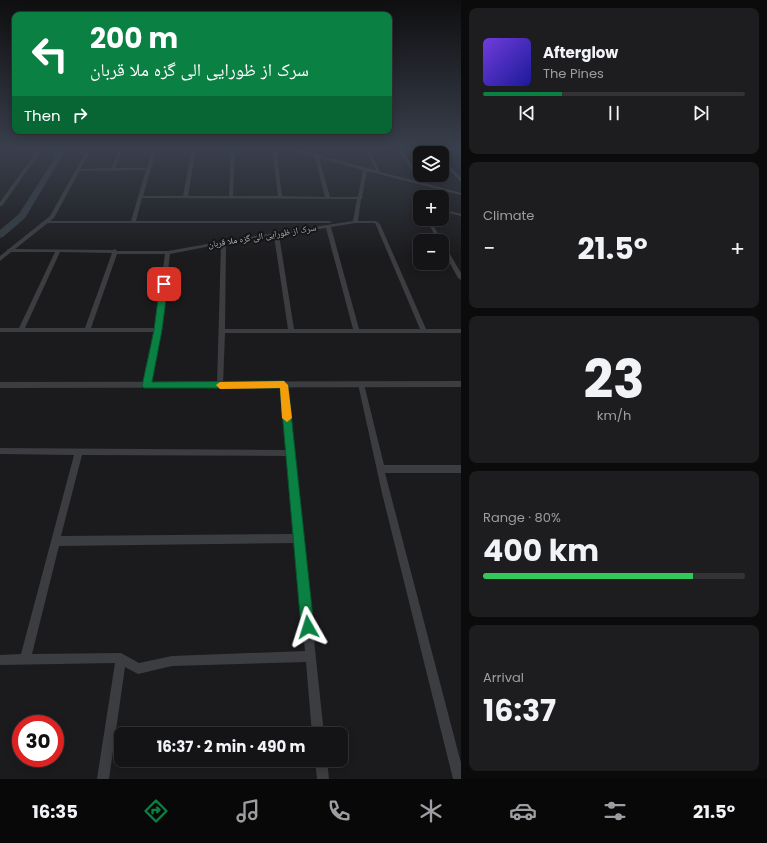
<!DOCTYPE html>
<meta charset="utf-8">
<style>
:root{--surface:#141416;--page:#1d1d1f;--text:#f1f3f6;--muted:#9d9ea1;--line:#333335;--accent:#0b8043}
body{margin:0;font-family:Poppins,"Noto Naskh Arabic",sans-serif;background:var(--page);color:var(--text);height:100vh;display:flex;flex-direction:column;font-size:15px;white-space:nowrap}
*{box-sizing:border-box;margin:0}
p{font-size:13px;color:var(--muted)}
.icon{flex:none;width:22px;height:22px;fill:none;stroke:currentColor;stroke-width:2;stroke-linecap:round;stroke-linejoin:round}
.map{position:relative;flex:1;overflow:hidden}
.side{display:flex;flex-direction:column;gap:8px;padding:8px;background:#0b0b0c;width:306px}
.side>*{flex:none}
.top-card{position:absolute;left:12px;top:12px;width:380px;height:122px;border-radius:8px;box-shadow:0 2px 10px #0003,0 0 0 1px var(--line);background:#0b8043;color:#fff;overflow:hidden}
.tools{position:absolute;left:413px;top:146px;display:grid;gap:8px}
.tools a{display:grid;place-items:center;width:36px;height:36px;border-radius:8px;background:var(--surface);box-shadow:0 2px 10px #0003,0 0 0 1px var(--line);font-size:20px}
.speed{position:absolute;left:12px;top:715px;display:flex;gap:8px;font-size:20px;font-weight:700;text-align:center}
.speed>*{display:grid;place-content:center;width:52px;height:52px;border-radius:50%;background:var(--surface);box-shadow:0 2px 10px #0003,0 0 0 1px var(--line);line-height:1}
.speed .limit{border:6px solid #d22;background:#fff;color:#111}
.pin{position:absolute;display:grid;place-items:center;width:34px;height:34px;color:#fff;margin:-17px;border-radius:8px;box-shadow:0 2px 6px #0006}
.me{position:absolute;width:44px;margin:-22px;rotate:354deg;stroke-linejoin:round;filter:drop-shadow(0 0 3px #0008)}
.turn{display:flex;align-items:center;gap:14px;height:84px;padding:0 12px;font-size:18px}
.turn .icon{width:52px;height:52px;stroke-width:2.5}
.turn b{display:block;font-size:28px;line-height:34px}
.then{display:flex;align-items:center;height:38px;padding:0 12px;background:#0003;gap:8px;font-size:15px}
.big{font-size:30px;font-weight:700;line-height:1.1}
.side .tile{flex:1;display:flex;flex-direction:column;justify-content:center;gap:6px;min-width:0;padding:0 14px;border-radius:8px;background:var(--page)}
.side .dial{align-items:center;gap:0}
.dial b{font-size:52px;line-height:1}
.song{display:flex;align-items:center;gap:12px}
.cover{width:48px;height:48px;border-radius:6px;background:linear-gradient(135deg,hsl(260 70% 55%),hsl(240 70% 35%))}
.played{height:4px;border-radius:2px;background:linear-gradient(90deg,var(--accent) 30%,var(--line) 30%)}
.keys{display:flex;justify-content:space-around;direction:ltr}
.heat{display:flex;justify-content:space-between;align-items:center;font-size:22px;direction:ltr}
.charge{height:6px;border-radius:3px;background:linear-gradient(90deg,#34c759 80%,var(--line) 0)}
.trip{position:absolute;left:114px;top:727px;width:234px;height:40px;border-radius:8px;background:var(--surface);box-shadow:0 2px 10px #0003,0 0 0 1px var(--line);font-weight:700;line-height:40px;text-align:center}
.dock{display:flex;height:64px;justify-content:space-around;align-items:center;background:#080809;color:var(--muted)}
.dock .icon{width:28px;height:28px}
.dock .on{color:var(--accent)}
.dock b{font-size:18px;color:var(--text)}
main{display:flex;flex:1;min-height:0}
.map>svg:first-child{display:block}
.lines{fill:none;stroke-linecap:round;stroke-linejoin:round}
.river{fill:#343c42;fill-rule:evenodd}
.minor{fill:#3c3d41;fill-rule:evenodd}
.tertiary{fill:#3c3d41;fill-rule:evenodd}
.route{fill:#0b8043;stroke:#07532c}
.slow{fill:#f59e0b}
.labels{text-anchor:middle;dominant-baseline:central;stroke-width:4;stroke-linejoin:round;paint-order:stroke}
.far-street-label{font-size:9px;fill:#afb3bb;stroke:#161618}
</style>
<main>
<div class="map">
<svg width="461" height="779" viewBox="0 0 461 779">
<rect width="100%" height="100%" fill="#1b1b1d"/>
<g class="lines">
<!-- river -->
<path class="river" d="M61 148H67L25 218 3 237 0 238V230L19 214Z"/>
<!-- minor -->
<path class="minor" d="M0 148H3L0 150Z
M39 148H43L2 206H0V202Z
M120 148H124L115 168H147L153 148H157L143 196H183L192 148H196L188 196H229L231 148H235L233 196H278L272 148H276L282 196 325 197 315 157 283 148H289L376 170 364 148H368L380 172 420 182 396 148H400L425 183 461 193V195L367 171 362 197 363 198 361 199 358 221H376L380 224 426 329H461V333H225L223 385 222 387H218L217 385 221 244 170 254 161 330 149 388H145L144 386 154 332H0V328H19L55 252H10L7 250 8 249 113 250 115 249 117 251H168L224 241 353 221 357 199 142 198 136 221H330L332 222 330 223H44V221H131L146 170 78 171 76 170 78 169 111 168ZM319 158 363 170 358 197H330ZM355 223H375L376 225 420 329H359L331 227ZM326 228 353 329H294L279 235ZM274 236 288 329H225L226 243ZM60 252 112 253 85 328H25ZM117 254H165L155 328H91Z
M431 148H435L439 153H435Z
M442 158 461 178V182L442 161Z
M442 209 461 214V216L442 211Z
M426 219H430L442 241V242L438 241Z
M442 243 444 244 461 273V280L458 278 442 249Z
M361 381 364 384 384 465H461V473H385L461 763V779H453L382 493 358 384Z
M284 382 286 383 287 385 324 734H312L306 662 172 666 138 674 125 667 109 779H97L115 663 0 665V655L21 654 74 455 0 454V448L286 450 281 385 282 383ZM82 455 287 456 294 534 61 536ZM295 543 305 651 172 656 139 663 121 653 32 654 59 546Z
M315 760H327L329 779H317Z"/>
<!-- tertiary -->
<path class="tertiary" d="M88 148H92L54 218 0 261V256L50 216Z
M461 381V387L0 388V382Z"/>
</g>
<!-- sky -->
<linearGradient id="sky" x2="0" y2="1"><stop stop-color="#0f0f10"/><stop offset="0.58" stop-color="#393f4c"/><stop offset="1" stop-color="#393f4c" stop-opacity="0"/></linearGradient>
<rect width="461" height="257" fill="url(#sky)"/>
<!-- route -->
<path class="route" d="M164 281 168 284 162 330 152 382 284 381 288 385 314 627 312 631 308 633 303 631 301 627 280 388H144L142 386 154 330 160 284Z"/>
<!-- slow -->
<path class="slow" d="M284 381 288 385 292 418 287 422 282 418 280 388 220 389 216 385 220 382Z"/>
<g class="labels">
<!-- far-street labels -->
<g class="far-street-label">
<text transform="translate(262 236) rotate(-9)">سرک از ظورایی الی گزه ملا قربان</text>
</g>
</g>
</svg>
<div class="tools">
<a><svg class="icon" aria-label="layers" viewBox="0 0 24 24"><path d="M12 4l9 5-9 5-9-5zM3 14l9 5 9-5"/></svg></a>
<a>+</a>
<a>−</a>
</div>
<div class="speed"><div class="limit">30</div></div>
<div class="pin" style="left:164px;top:284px;background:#d93025"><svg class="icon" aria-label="arrive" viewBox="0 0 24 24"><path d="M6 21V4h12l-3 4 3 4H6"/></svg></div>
<svg class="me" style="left:308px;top:627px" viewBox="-20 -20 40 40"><path d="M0-17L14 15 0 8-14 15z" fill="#0b8043" stroke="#fff" stroke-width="4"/></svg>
<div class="trip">16:37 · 2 min · 490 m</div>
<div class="top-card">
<div class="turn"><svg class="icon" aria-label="left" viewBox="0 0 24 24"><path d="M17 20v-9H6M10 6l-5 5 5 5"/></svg><div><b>200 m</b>سرک از ظورایی الی گزه ملا قربان</div></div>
<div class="then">Then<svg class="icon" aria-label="right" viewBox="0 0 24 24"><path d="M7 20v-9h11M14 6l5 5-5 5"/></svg></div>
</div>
</div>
<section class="side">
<div class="tile">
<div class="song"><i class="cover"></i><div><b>Afterglow</b><p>The Pines</p></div></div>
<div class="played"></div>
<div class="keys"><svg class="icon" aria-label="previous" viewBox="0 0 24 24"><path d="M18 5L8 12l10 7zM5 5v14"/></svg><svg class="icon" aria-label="pause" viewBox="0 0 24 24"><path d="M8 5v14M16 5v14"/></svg><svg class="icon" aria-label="next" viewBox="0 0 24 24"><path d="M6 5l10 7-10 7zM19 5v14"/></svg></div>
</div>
<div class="tile"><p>Climate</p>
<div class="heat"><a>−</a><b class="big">21.5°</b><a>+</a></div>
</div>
<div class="tile dial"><b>23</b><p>km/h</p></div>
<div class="tile"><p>Range · 80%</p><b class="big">400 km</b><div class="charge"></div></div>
<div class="tile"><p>Arrival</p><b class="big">16:37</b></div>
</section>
</main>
<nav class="dock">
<b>16:35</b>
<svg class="icon on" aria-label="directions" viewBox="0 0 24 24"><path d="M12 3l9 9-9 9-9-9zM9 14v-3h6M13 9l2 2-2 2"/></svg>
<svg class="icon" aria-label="music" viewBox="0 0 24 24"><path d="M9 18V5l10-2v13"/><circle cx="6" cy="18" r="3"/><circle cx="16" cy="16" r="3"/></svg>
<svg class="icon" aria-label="phone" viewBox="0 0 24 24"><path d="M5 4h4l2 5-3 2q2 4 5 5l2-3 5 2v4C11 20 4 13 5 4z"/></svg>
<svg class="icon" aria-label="climate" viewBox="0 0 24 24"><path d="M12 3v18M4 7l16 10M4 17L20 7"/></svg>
<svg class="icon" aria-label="car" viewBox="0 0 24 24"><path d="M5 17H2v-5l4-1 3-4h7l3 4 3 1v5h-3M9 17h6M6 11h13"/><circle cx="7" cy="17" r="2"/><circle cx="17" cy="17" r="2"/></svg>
<svg class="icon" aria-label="filters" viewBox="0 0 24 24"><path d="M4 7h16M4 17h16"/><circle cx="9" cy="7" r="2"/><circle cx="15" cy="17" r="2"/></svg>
<b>21.5°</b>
</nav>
